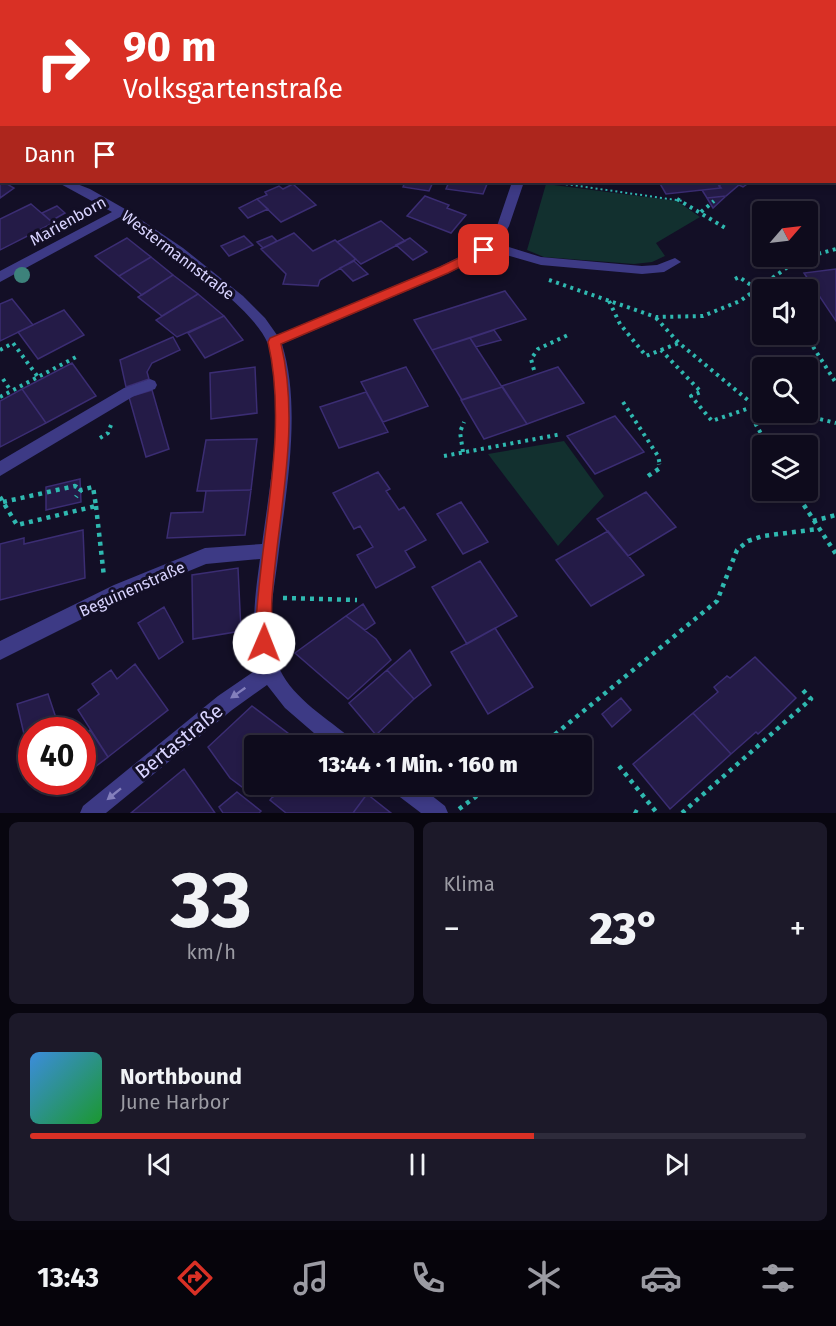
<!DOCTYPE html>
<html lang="de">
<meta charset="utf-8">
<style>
:root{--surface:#0e0b1c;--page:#1c1929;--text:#f1f3f6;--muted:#9b9ba3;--line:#2e2b3b;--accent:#d93025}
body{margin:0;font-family:"Fira Sans",sans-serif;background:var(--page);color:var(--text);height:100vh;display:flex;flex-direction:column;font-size:22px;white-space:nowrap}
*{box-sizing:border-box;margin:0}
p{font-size:20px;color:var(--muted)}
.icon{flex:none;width:33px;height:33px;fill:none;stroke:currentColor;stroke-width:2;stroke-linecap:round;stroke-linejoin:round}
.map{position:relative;height:813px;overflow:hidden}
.sheet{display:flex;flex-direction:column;gap:9px;padding:9px;background:#08060f;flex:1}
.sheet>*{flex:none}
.top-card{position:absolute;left:0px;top:0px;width:837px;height:183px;box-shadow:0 3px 9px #0003,0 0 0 2px var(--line);background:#d93025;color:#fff;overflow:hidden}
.needle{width:39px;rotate:62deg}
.fabs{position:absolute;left:752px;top:201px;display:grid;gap:12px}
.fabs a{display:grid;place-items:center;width:66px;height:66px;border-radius:6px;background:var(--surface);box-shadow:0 3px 9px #0003,0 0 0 2px var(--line);font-size:30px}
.speed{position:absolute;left:18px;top:717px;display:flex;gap:12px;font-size:30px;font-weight:700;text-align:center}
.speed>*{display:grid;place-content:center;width:78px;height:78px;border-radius:50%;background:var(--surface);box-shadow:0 3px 9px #0003,0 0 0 2px var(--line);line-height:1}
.speed .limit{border:9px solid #d22;background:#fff;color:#111}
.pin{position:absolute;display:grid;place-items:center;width:51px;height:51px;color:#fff;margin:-26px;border-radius:12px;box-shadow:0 3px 9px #0006}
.me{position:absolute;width:66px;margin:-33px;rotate:1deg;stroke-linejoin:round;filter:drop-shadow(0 0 4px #0008)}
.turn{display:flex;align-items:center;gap:21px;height:126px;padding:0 24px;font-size:27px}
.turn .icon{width:78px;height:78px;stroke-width:2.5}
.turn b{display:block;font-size:42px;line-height:51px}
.then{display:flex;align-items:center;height:57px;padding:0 24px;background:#0003;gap:12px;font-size:22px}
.big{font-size:45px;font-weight:800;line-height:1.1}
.sheet .tile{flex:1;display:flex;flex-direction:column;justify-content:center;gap:9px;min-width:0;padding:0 21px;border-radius:9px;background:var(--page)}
.sheet .dial{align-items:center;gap:0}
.dial b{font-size:78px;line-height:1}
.song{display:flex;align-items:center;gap:18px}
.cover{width:72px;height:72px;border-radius:9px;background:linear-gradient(135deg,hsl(210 70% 55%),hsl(130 70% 35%))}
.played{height:6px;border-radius:3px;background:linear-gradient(90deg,var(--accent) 65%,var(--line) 65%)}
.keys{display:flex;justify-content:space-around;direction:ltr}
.heat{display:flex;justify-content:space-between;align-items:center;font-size:33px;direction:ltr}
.sheet .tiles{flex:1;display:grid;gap:9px;grid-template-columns:1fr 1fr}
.tile:last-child{grid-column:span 2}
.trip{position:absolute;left:244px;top:735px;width:348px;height:60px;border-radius:6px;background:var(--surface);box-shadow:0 3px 9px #0003,0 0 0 2px var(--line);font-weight:800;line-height:60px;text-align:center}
.tabs{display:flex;height:96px;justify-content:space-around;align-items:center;background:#06040b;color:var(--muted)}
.tabs .icon{width:42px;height:42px}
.tabs .active{color:var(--accent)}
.tabs b{font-size:27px;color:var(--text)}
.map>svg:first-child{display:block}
.green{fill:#12302f}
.building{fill:#241b47;stroke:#3b2d73;stroke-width:1.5}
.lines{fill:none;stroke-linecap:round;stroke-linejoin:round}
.path-far2{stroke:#2fb8b0;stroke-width:2;stroke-dasharray:2 3;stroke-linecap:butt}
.path-far1{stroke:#2fb8b0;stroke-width:4;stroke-dasharray:3 4.5;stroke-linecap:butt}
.path{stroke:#2fb8b0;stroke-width:4.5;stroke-dasharray:4 5;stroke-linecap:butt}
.minor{fill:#3d3a85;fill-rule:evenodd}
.tree{fill:#3d827b}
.oneway{fill:#837fbc}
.route{fill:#d93025;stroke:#8d1f18;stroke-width:1.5}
.labels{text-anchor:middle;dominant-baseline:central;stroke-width:6;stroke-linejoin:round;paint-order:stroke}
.street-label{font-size:16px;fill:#d9d4ff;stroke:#130f26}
.near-street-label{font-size:20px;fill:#d9d4ff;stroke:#130f26}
</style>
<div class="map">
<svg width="836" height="813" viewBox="0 0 836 813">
<rect width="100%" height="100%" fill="#130f26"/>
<!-- green -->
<path class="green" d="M546 184 677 201 700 217 656 243 665 256 652 262 634 264 544 257 527 250Z
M564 441 604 496 558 546 488 454Z"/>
<!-- building -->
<path class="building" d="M715 0H784L788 2H719Z
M0 180 14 188 0 198Z
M405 182 415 183 433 182 429 191 403 187Z
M449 182H487V184L483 194 446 189Z
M659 182H716L721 188 666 194Z
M724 182H750L743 187 739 185 726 196 707 198 702 190 721 188 719 186Z
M293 184 316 205 281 222 257 199 267 195 265 192 279 186 283 189Z
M425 196 449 205 447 208 466 215 451 233 407 216Z
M726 196 713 208 707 198Z
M257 199 268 209 248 218 239 208Z
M31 204 53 223 0 250V219Z
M57 206 65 213 51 221 42 213Z
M381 221 405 241 361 264 337 242Z
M294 233 313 251 335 240 356 259 320 280 318 286 283 284 286 274 261 249Z
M244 236 253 245 229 256 221 246Z
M272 236 277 241 263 248 257 242Z
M127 238 151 257 119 276 95 256Z
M410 238 427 252 413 260 396 245Z
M151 257 173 275 142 295 119 276Z
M354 261 368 274 353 281 340 268Z
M836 269V321L804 273Z
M173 275 198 294 162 316 138 297Z
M505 291 526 319 432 350 414 320Z
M198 294 224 316 177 337 156 320Z
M12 299 33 325 0 341V304Z
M64 310 84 335 38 359 18 332Z
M224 316 243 340 205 358 188 333Z
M494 330 501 340 476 347 470 338Z
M173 337 180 350 152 363 147 372 149 379 126 387 120 360Z
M470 338 502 387 462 400 432 350Z
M72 363 96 396 46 423 22 389Z
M255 367 257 413 211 419 210 373Z
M406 367 428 406 383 422 361 382Z
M558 367 584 403 527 424 502 386Z
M500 384 527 424 484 439 461 400 502 387Z
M22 389 46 423 0 447V401Z
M152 390 169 449 146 457 129 397Z
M366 392 388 432 339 448 320 407Z
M615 416 644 452 595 474 567 436Z
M257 439 251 490 197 491 206 440Z
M378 472 390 489 386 491 399 510 404 507 426 540 405 551 415 567 376 588 357 555 373 547 360 526 354 529 333 493Z
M80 479 81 502 46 510V487Z
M251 490 245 535 167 538 171 513 203 512 206 491Z
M646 492 676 527 628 556 597 519Z
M461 502 488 542 463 554 437 514Z
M83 530 85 578 0 600V544L24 538V544Z
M608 531 644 575 591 606 556 560Z
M480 561 517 616 467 644 432 587Z
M238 568 241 631 193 639 192 575Z
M363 604 375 623 365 630 346 616Z
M164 607 183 642 159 659 138 623Z
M346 616 376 639 391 660 348 699 295 653Z
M495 628 533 687 488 714 451 652Z
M410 650 431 685 414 699 387 670Z
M755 657 796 698 767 726 758 734 756 732 731 754 693 713 718 692 714 687 727 676 730 678Z
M135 664 168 710 108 757 78 710 99 694 92 684 111 670 117 679Z
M387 670 414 699 376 735 349 703Z
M48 694 60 730H32L30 760 17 704Z
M621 698 631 710 612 727 602 714Z
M252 706 305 746H255V783L250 778 242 787 230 778 208 747Z
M693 713 731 754 670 809 633 764Z
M90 730 108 757 82 777V736Z
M184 769 215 813H131Z
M54 782H77L62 794Z
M257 784H282L273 797Z
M282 784H355L367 794 353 813H286L270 800Z
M237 792 261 811 259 813H223L219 807Z
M367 794 391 813H353Z"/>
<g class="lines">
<!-- path-far2 -->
<path class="path-far2" d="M79 2 86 0
M551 182 683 201"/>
<!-- path-far1 -->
<path class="path-far1" d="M677 199 727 229
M701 212 714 201
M807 242 818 252
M770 257 787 268
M735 279 739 277 757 289
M549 280 656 317 703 316 740 301 799 259 836 249
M766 284 771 290
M609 301 620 324 646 356 661 350 701 392 691 396 712 421 755 406V423L768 446
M656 318 679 343 755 406 762 407
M805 334 836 383
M0 350 13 343 38 377
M661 350 679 343
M534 370 531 359 538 349 568 335
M3 379 11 391
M0 397 76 357
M623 402 658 456 660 465
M791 412 836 423
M100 438 108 433 111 425
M463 452 460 432 464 422
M444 456 562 434"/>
<!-- path -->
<path class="path" d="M648 476 660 468 659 464
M794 490 836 554
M0 497 17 525 96 506 93 487 81 490 76 497
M3 502 75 486 81 490
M96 506 104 577
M813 521 836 515
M283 598 357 600
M541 746 717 601 737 550 748 541 763 536 818 529
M619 766 657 813
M459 809 493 784
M634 811 638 813
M682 813 811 699 801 688"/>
<!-- minor -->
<path class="minor" d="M383 0H397L382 2Z
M530 0H552L553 2H531Z
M573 0H583V2H573Z
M0 109H2L0 116Z
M0 155H2V162H0Z
M57 182H72L90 189 125 209 183 248 243 296 265 318 277 335 439 267 487 243 497 226 512 182H524L509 226 499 244 541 257 642 266 657 265 675 258 681 262 664 272 642 274 541 265 493 251 449 273 282 344C302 408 286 492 278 558 274 592 263 637 280 670 294 699 328 719 352 739L355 746H329L285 708 267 685 232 710 106 813H80L83 806 218 696 259 668C250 631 255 596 260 559L206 564 126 597 0 660V641L114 585 205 548 262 544C269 490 287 395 268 344 253 305 158 241 120 217L0 282V271L112 212Z
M150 379 155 381 157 385 155 389 134 396 0 476V461L124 388Z
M389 784H417L445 806 448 813H421L392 791Z"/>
</g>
<!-- trees -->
<circle class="tree" cx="22" cy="275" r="8"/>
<!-- one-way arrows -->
<defs><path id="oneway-solid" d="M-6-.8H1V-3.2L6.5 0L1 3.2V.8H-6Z" transform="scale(1.5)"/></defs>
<g class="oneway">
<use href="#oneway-solid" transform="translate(238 693) rotate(145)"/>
<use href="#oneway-solid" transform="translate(114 794) rotate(141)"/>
</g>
<!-- route -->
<path class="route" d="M484 246 488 247V253L448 273 281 344C301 427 278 513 272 597 271 612 272 627 272 643L269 648 264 651 258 648 255 643C257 545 290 437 268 342L270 338 440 267Z"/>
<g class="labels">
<!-- street labels -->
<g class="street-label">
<text transform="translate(68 221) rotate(-29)">Marienborn</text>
<text transform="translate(178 255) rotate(37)">Westermannstraße</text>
<text transform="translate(132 589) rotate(-24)">Beguinenstraße</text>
</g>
<!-- near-street labels -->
<g class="near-street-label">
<text transform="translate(179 741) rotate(-39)">Bertastraße</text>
</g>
</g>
</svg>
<div class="fabs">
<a><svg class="needle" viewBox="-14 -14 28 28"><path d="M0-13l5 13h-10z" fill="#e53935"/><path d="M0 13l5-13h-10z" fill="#9b9ba3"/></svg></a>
<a><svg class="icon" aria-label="sound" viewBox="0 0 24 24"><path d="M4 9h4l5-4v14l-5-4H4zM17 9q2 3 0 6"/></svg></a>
<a><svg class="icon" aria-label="search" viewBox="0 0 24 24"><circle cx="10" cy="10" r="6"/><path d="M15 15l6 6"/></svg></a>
<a><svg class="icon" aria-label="layers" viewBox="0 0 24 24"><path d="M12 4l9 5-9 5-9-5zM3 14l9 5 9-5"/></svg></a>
</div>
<div class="speed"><div class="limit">40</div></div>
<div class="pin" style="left:484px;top:250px;background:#d93025"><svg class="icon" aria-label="arrive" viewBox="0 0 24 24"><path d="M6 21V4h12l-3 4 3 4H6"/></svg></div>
<svg class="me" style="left:264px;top:643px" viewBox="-20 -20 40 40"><circle r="19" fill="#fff"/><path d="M0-13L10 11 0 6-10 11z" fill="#d93025"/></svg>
<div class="trip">13:44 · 1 Min. · 160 m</div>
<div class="top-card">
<div class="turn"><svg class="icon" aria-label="right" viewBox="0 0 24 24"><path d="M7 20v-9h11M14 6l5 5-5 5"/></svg><div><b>90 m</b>Volksgartenstraße</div></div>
<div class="then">Dann<svg class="icon" aria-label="arrive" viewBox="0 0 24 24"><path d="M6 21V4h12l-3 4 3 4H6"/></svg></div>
</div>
</div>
<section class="sheet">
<div class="tiles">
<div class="tile dial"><b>33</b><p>km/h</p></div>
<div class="tile"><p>Klima</p>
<div class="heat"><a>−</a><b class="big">23°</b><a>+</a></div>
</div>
<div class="tile">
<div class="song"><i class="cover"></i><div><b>Northbound</b><p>June Harbor</p></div></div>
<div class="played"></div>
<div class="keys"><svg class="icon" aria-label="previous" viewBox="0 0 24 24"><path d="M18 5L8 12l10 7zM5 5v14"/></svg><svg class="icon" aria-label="pause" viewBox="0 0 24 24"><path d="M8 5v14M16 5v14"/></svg><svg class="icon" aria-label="next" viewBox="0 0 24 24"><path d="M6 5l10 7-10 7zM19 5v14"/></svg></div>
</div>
</div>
</section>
<nav class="tabs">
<b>13:43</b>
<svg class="icon active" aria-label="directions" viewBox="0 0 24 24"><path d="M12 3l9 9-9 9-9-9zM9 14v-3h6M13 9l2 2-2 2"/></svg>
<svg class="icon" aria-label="music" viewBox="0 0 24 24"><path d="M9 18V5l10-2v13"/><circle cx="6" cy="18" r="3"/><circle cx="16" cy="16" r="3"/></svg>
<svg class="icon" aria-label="phone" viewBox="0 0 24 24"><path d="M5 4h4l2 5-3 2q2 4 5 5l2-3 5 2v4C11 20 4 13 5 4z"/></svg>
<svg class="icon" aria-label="climate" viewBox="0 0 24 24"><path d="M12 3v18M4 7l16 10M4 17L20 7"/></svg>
<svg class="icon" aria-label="car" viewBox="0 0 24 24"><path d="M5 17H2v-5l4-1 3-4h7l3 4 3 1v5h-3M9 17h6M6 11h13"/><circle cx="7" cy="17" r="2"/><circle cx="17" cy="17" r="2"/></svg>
<svg class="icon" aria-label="filters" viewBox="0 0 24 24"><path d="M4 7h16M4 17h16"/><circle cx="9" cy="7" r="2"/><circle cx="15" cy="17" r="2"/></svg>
</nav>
